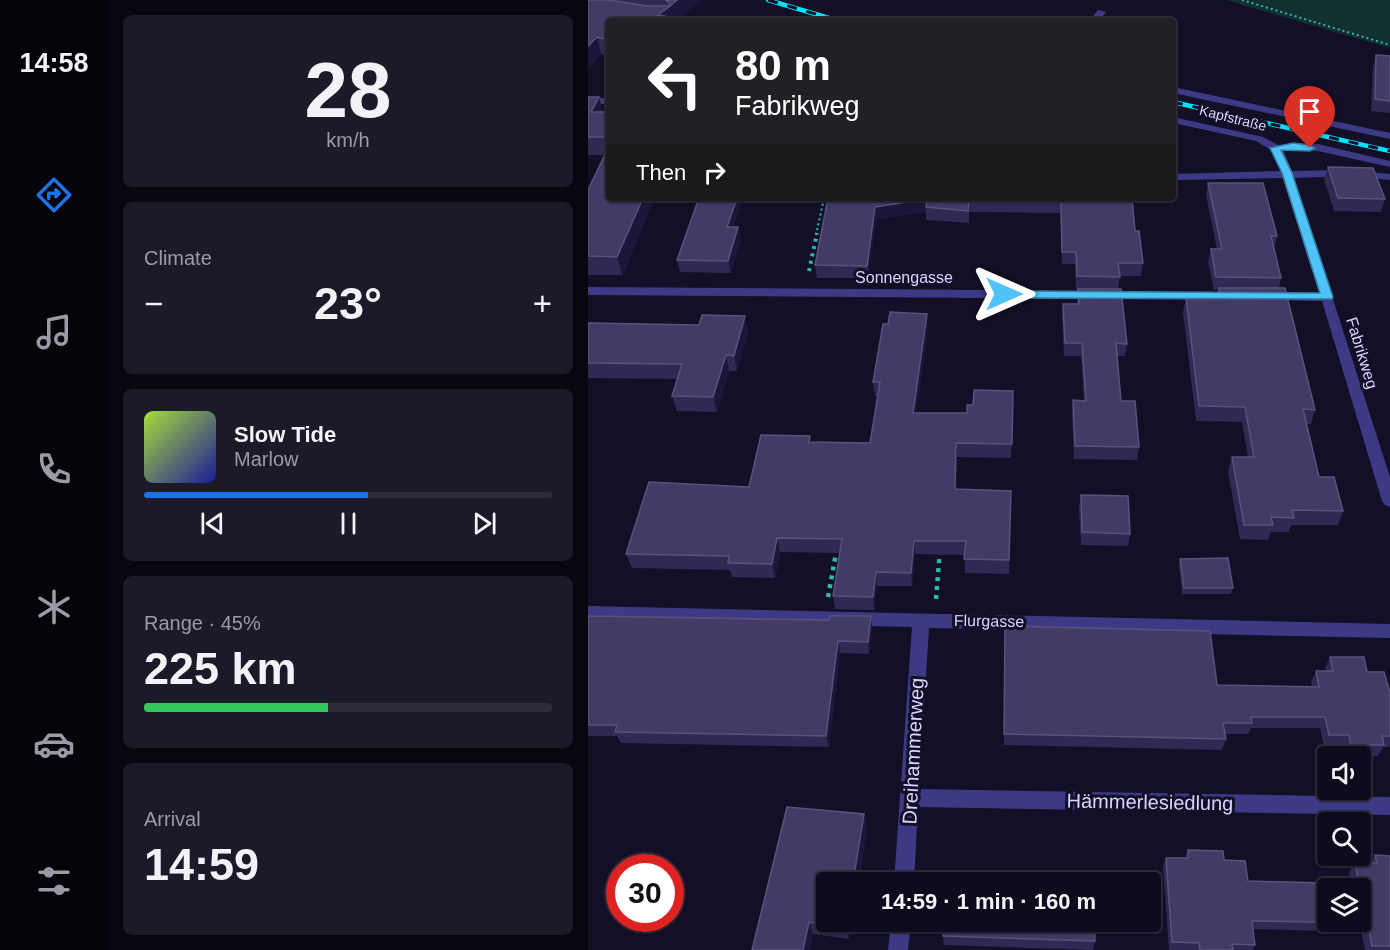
<!DOCTYPE html>
<meta charset="utf-8">
<style>
:root{--surface:#0e0b1c;--page:#1c1929;--text:#f1f3f6;--muted:#9b9ba3;--line:#2e2b3b;--accent:#1a73e8}
body{margin:0;font-family:Arial,sans-serif;background:var(--page);color:var(--text);height:100vh;display:flex;flex-direction:column;font-size:22px;white-space:nowrap}
*{box-sizing:border-box;margin:0}
p{font-size:20px;color:var(--muted)}
.icon{flex:none;width:33px;height:33px;fill:none;stroke:currentColor;stroke-width:2;stroke-linecap:round;stroke-linejoin:round}
.map{position:relative;flex:1;overflow:hidden}
.details{display:flex;flex-direction:column;gap:15px;padding:15px;background:#08060f;width:480px}
.details>*{flex:none}
.hud{position:absolute;left:18px;top:18px;width:570px;height:183px;border-radius:6px;box-shadow:0 2px 4px #0004,0 0 0 2px var(--line);background:#202124;color:#fff;overflow:hidden}
.controls{position:absolute;left:729px;top:746px;display:grid;gap:12px}
.controls a{display:grid;place-items:center;width:54px;height:54px;border-radius:6px;background:var(--surface);box-shadow:0 2px 4px #0004,0 0 0 2px var(--line);font-size:30px}
.speed{position:absolute;left:18px;top:854px;display:flex;gap:12px;font-size:30px;font-weight:700;text-align:center}
.speed>*{display:grid;place-content:center;width:78px;height:78px;border-radius:50%;background:var(--surface);box-shadow:0 2px 4px #0004,0 0 0 2px var(--line);line-height:1}
.speed .limit{border:9px solid #d22;background:#fff;color:#111}
.pin{position:absolute;display:grid;place-items:center;width:51px;height:51px;color:#fff;margin:-62px -26px;border-radius:50% 50% 50% 0;rotate:-45deg;box-shadow:0 0 6px #0007}
.pin .icon{rotate:45deg}
.me{position:absolute;width:66px;margin:-33px;rotate:90deg;stroke-linejoin:round;filter:drop-shadow(0 0 4px #0008)}
.turn{display:flex;align-items:center;gap:21px;height:126px;padding:0 30px;font-size:27px}
.turn .icon{width:78px;height:78px;stroke-width:2.5}
.turn b{display:block;font-size:42px;line-height:51px}
.then{display:flex;align-items:center;height:57px;padding:0 30px;background:#0003;gap:12px;font-size:22px}
.big{font-size:45px;font-weight:800;line-height:1.1}
.details .card{flex:1;display:flex;flex-direction:column;justify-content:center;gap:9px;min-width:0;padding:0 21px;border-radius:9px;background:var(--page)}
.details .dial{align-items:center;gap:0}
.dial b{font-size:78px;line-height:1}
.song{display:flex;align-items:center;gap:18px}
.cover{width:72px;height:72px;border-radius:9px;background:linear-gradient(135deg,hsl(80 70% 55%),hsl(240 70% 35%))}
.played{height:6px;border-radius:3px;background:linear-gradient(90deg,var(--accent) 55%,var(--line) 55%)}
.keys{display:flex;justify-content:space-around;direction:ltr}
.heat{display:flex;justify-content:space-between;align-items:center;font-size:33px;direction:ltr}
.charge{height:9px;border-radius:4px;background:linear-gradient(90deg,#34c759 45%,var(--line) 0)}
.trip{position:absolute;left:228px;top:872px;width:345px;height:60px;border-radius:6px;background:var(--surface);box-shadow:0 2px 4px #0004,0 0 0 2px var(--line);font-weight:800;line-height:60px;text-align:center}
main{display:flex;flex:1;min-height:0}
.tabs{display:flex;flex-direction:column;width:108px;justify-content:space-around;align-items:center;background:#06040b;color:var(--muted)}
.tabs .icon{width:42px;height:42px}
.tabs .active{color:var(--accent)}
.tabs b{font-size:27px;color:var(--text)}
.map>svg:first-child{display:block}
.green{fill:#12302f}
.lines{fill:none;stroke-linecap:round;stroke-linejoin:round}
.path-far2{stroke:#2fb8b0;stroke-width:2;stroke-dasharray:2 3;stroke-linecap:butt}
.path-far1{stroke:#2fb8b0;stroke-width:4;stroke-dasharray:3 4.5;stroke-linecap:butt}
.path{stroke:#2fb8b0;stroke-width:4.5;stroke-dasharray:4 5;stroke-linecap:butt}
.minor{fill:#3d3a85;fill-rule:evenodd}
.rail-casing{stroke:#00e5ff;stroke-width:4.5}
.rail{stroke:#130f26;stroke-width:3;stroke-dasharray:10;stroke-linecap:butt}
.wall{fill:#312854}
.shaded-wall{fill:#1d163a}
.building{fill:#433a66;stroke:#5a527e;stroke-width:1.5;fill-rule:evenodd}
.route{fill:#4fc3f7;stroke:#337fa1;stroke-width:1.5}
.labels{text-anchor:middle;dominant-baseline:central;stroke-width:6;stroke-linejoin:round;paint-order:stroke}
.far-street-label{font-size:14px;fill:#d9d4ff;stroke:#130f26}
.street-label{font-size:16px;fill:#d9d4ff;stroke:#130f26}
.near-street-label{font-size:20px;fill:#d9d4ff;stroke:#130f26}
</style>
<main>
<nav class="tabs">
<b>14:58</b>
<svg class="icon active" aria-label="directions" viewBox="0 0 24 24"><path d="M12 3l9 9-9 9-9-9zM9 14v-3h6M13 9l2 2-2 2"/></svg>
<svg class="icon" aria-label="music" viewBox="0 0 24 24"><path d="M9 18V5l10-2v13"/><circle cx="6" cy="18" r="3"/><circle cx="16" cy="16" r="3"/></svg>
<svg class="icon" aria-label="phone" viewBox="0 0 24 24"><path d="M5 4h4l2 5-3 2q2 4 5 5l2-3 5 2v4C11 20 4 13 5 4z"/></svg>
<svg class="icon" aria-label="climate" viewBox="0 0 24 24"><path d="M12 3v18M4 7l16 10M4 17L20 7"/></svg>
<svg class="icon" aria-label="car" viewBox="0 0 24 24"><path d="M5 17H2v-5l4-1 3-4h7l3 4 3 1v5h-3M9 17h6M6 11h13"/><circle cx="7" cy="17" r="2"/><circle cx="17" cy="17" r="2"/></svg>
<svg class="icon" aria-label="filters" viewBox="0 0 24 24"><path d="M4 7h16M4 17h16"/><circle cx="9" cy="7" r="2"/><circle cx="15" cy="17" r="2"/></svg>
</nav>
<section class="details">
<div class="card dial"><b>28</b><p>km/h</p></div>
<div class="card"><p>Climate</p>
<div class="heat"><a>−</a><b class="big">23°</b><a>+</a></div>
</div>
<div class="card">
<div class="song"><i class="cover"></i><div><b>Slow Tide</b><p>Marlow</p></div></div>
<div class="played"></div>
<div class="keys"><svg class="icon" aria-label="previous" viewBox="0 0 24 24"><path d="M18 5L8 12l10 7zM5 5v14"/></svg><svg class="icon" aria-label="pause" viewBox="0 0 24 24"><path d="M8 5v14M16 5v14"/></svg><svg class="icon" aria-label="next" viewBox="0 0 24 24"><path d="M6 5l10 7-10 7zM19 5v14"/></svg></div>
</div>
<div class="card"><p>Range · 45%</p><b class="big">225 km</b><div class="charge"></div></div>
<div class="card"><p>Arrival</p><b class="big">14:59</b></div>
</section>
<div class="map">
<svg width="802" height="950" viewBox="0 0 802 950">
<rect width="100%" height="100%" fill="#130f26"/>
<!-- green -->
<path class="green" d="M638 0H802V48Z"/>
<g class="lines">
<!-- path-far2 -->
<path class="path-far2" d="M654 0 802 45
M228 235 236 198"/>
<!-- path-far1 -->
<path class="path-far1" d="M221 271 229 233"/>
<!-- path -->
<path class="path" d="M240 597 249 548
M348 599 352 550"/>
<!-- minor -->
<path class="minor" d="M510 10 518 12 511 21H501Z
M585 87 802 133V139L585 93Z
M0 98H21V104H0Z
M585 117 675 137 690 145 730 144 802 161V167L730 151 695 150 704 171 760 170 802 174V180L760 176 706 178 802 477V507L797 505 794 501 734 301 678 300 672 296 678 292 731 293 695 178 585 180V174L693 171 683 150 668 141 585 123Z
M0 287 648 292 654 296 648 300 0 295Z
M0 606 802 624V638L341 628 331 789 802 797V815L330 807 326 882H306L324 627 0 620Z
M303 921H323L320 950H300Z"/>
<defs>
<path id="rail" d="M180 0 251 21
M585 102 802 151"/>
</defs>
<!-- rail casing -->
<use href="#rail" class="rail-casing"/>
<!-- rail -->
<use href="#rail" class="rail"/>
</g>
<!-- wall -->
<path class="wall" d="M0 0H114L87 21H85L84 19 85 21H21V56L13 54 0 68Z
M788 55 802 56V113L783 111 785 67Z
M0 97 15 112H21V198L35 275H0V190L17 155H0Z
M740 167 797 199 793 212 746 211 736 179Z
M620 183 689 236 686 249 693 278 691 288 727 410 723 424H718L731 477 755 511 750 525H703L701 532H683L680 540 652 539 640 472 644 457H660L654 422 608 421 595 312 598 297 629 298 630 290H626L620 262 623 249H629L618 195Z
M240 198H544L547 231 555 263 553 276H532L530 289 539 344 537 356H529L533 401 551 447 549 460 486 459 484 413 485 400 496 401 493 356H476L474 316 475 304H489L490 289H488L487 264H474L472 213 381 212V223L338 220V212L288 219 280 278H229L227 265Z
M146 227H150L153 239 143 273 92 272 89 260Z
M0 323 160 331 149 371H141L129 412 89 411 84 396 90 379 0 378Z
M340 328 328 413H379L385 405 425 391 423 458 369 457 368 489 423 491 421 574 377 573V555L327 554 324 586H289L286 610 247 609 245 596 252 553 192 552 187 578 144 577 142 570 44 568 38 554 161 487 224 442 282 443 290 396H287L285 382Z
M493 495 542 534 540 546 493 545 491 507Z
M592 559 645 588 643 594H594L591 565Z
M0 616 241 620 283 616 284 628 281 654 252 653 241 747 33 743 29 736H0Z
M417 626 629 685 724 687 723 682 728 671H738L737 668 742 657 779 672 802 693V747H795L790 756H757L755 746H736L732 728H663L660 734H637L638 739 634 750 416 745Z
M279 828 261 939 225 934 164 950Z
M600 850 636 860 660 881 763 884 761 872 767 863H782L787 855 802 856V950H777L773 932 665 929 667 945 664 950H581L575 867 578 858H597Z
M355 936 507 941 505 950 356 945Z"/>
<!-- shaded-wall -->
<path class="shaded-wall" d="M89 0H114L87 21H85L82 6Z
M82 6 85 21H72L70 15Z
M9 37 13 54 0 68V46Z
M11 97 16 114 3 112Z
M55 198H67L35 275 29 257Z
M149 198H155L142 239 139 227Z
M339 199 338 212 288 219 280 278 279 266 287 207Z
M150 227 153 239 143 273 140 261Z
M339 314 340 328 326 427 325 413Z
M157 316 160 331 149 371 146 356Z
M138 355 141 371 129 412 125 397Z
M368 443 369 457 368 503 367 489Z
M189 538 192 552 187 578 184 564Z
M326 541 327 554 324 586 323 573Z
M288 572 289 586 286 610 285 597Z
M283 616 284 628 281 654 280 642Z
M250 641 252 653 241 747 238 736Z
M276 814 279 828 270 882H265Z
M258 921H264L261 939 257 927Z
M221 922 225 934 222 950H215Z"/>
<!-- building -->
<path class="building" d="M0 0H21L59 6H82L70 15 81 17 75 21H21V40L9 37 0 46Z
M77 0H89L82 6 81 2Z
M788 55 802 56V101L787 99Z
M0 97H11L3 112H21V137H0Z
M21 146V198H55L29 257 0 256V190Z
M740 167 785 168 797 199 750 198Z
M620 183H675L689 236H683L693 278 628 277 623 249H634Z
M111 198H149L139 227H150L140 261 89 260Z
M240 198H544L547 231H551L555 263H530L532 277 489 276 488 252H474L473 201 381 200 380 211 338 207 339 199 287 207 279 266 227 265Z
M631 288H697L727 410 715 409 731 477H746L755 511 704 510 706 518 683 517 685 525H656L644 457H666L657 407 611 406 598 297 633 298Z
M490 289H533L539 344 528 343 533 401H547L551 447 487 446 485 400 498 401 494 343H477L475 304H491Z
M302 312 339 314 325 413H379V405H385L386 390 425 391 424 444 368 443 367 489 423 491 421 560 376 559 378 541H326L323 573 288 572 285 597 245 596 254 539 189 538 184 564 140 563 141 556 38 554 61 482 161 487 173 435 222 436 221 442 282 443 292 382H285L295 324H300Z
M114 315 157 316 146 356 138 355 125 397 84 396 94 364 0 363V323L111 325Z
M493 495 540 496 542 534 494 532Z
M640 558 645 588H596L592 559Z
M0 616 241 620 242 616H283L280 642 250 641 238 736 27 732 29 725H0Z
M417 626 622 631 629 685 731 687 728 671H745L742 657H776L779 672H796L802 693V736H794L796 745H763L761 735H741L737 717H663L664 723H635L638 739 416 734Z
M199 807 276 814 265 882H238V921H258L257 927 221 922 215 950H164Z
M600 850 635 851 636 860 657 861 660 881 771 884 767 863H789L787 855 802 856V946H784L779 923 664 921 667 945 644 944 645 950H612L611 943 584 942 578 858H600ZM740 888H772V921H740Z
M358 875 505 879V882H358Z
M356 921H506L507 941 355 936Z"/>
<!-- route -->
<path class="route" d="M705 143 722 145 727 148 722 151 693 150 704 173 745 297 744 299 416 298 410 294 416 291 732 293 694 173 682 148Z"/>
<g class="labels">
<!-- far-street labels -->
<g class="far-street-label">
<text transform="translate(645 118) rotate(14)">Kapfstraße</text>
</g>
<!-- street labels -->
<g class="street-label">
<text x="316" y="277">Sonnengasse</text>
<text transform="translate(774 353) rotate(73)">Fabrikweg</text>
<text transform="translate(401 621) rotate(1)">Flurgasse</text>
</g>
<!-- near-street labels -->
<g class="near-street-label">
<text transform="translate(325 751) rotate(-87)">Dreihammerweg</text>
<text transform="translate(562 802) rotate(1)">Hämmerlesiedlung</text>
</g>
</g>
</svg>
<div class="controls">
<a><svg class="icon" aria-label="sound" viewBox="0 0 24 24"><path d="M4 9h4l5-4v14l-5-4H4zM17 9q2 3 0 6"/></svg></a>
<a><svg class="icon" aria-label="search" viewBox="0 0 24 24"><circle cx="10" cy="10" r="6"/><path d="M15 15l6 6"/></svg></a>
<a><svg class="icon" aria-label="layers" viewBox="0 0 24 24"><path d="M12 4l9 5-9 5-9-5zM3 14l9 5 9-5"/></svg></a>
</div>
<div class="speed"><div class="limit">30</div></div>
<div class="pin" style="left:722px;top:148px;background:#d93025"><svg class="icon" aria-label="arrive" viewBox="0 0 24 24"><path d="M6 21V4h12l-3 4 3 4H6"/></svg></div>
<svg class="me" style="left:416px;top:294px" viewBox="-20 -20 40 40"><path d="M0-17L14 15 0 8-14 15z" fill="#4fc3f7" stroke="#fff" stroke-width="4"/></svg>
<div class="trip">14:59 · 1 min · 160 m</div>
<div class="hud">
<div class="turn"><svg class="icon" aria-label="left" viewBox="0 0 24 24"><path d="M17 20v-9H6M10 6l-5 5 5 5"/></svg><div><b>80 m</b>Fabrikweg</div></div>
<div class="then">Then<svg class="icon" aria-label="right" viewBox="0 0 24 24"><path d="M7 20v-9h11M14 6l5 5-5 5"/></svg></div>
</div>
</div>
</main>
